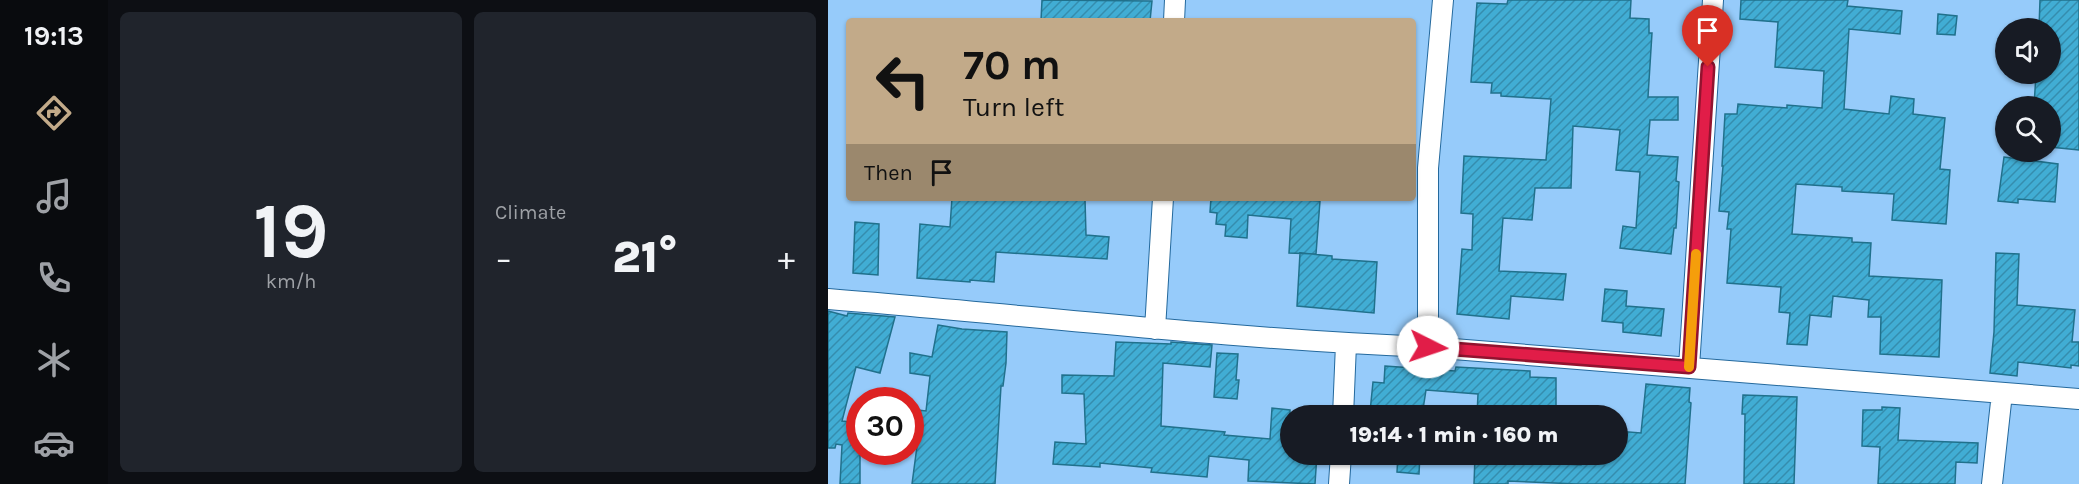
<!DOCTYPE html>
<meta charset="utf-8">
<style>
:root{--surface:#171b24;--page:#20242c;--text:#f1f3f6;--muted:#9ea1a6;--accent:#c2aa89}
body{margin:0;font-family:Karla,sans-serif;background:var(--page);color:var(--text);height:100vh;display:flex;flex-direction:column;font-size:22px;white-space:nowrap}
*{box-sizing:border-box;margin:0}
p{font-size:20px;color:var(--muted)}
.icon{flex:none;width:33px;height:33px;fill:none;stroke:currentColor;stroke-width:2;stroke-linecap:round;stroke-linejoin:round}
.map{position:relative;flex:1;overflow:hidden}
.details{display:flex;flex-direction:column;gap:12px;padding:12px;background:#0d0f14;width:720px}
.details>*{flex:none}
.top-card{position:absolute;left:18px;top:18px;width:570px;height:183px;border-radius:6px;box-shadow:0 2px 4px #0004;background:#c2aa89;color:#111;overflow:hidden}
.controls{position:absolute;left:1167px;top:18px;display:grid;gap:12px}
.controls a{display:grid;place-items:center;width:66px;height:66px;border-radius:50%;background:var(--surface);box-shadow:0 2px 4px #0004;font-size:30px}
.speed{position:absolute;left:18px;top:387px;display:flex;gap:12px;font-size:30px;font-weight:700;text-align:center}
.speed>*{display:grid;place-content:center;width:78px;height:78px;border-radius:50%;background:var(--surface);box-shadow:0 2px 4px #0004;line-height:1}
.speed .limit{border:9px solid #d22;background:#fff;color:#111}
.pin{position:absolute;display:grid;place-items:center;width:51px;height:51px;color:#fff;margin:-62px -26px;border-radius:50% 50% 50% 0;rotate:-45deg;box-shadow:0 0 6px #0007}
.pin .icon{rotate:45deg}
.me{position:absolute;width:66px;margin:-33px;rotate:94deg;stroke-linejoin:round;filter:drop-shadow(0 0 4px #0008)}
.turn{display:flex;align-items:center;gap:21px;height:126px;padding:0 18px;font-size:27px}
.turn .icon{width:78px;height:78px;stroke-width:2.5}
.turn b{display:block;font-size:42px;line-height:51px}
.then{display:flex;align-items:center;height:57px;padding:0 18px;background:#0003;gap:12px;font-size:22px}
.big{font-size:45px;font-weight:800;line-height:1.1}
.details .card{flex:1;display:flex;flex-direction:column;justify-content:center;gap:9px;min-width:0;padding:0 21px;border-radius:9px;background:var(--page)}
.details .dial{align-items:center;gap:0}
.dial b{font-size:78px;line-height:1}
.heat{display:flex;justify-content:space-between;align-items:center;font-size:33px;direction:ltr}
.details .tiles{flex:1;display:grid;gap:12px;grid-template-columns:repeat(2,1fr)}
.trip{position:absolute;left:452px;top:405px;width:348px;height:60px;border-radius:30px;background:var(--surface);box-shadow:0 2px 4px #0004;font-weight:800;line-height:60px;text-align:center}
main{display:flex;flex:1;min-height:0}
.tab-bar{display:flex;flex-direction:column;width:108px;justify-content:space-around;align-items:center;background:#090b0e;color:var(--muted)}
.tab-bar .icon{width:42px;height:42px}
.tab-bar .on{color:var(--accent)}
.tab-bar b{font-size:27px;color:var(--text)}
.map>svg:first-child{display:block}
.building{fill:url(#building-hatch);stroke:#20718c;stroke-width:1.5}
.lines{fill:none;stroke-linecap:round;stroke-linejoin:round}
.street-casing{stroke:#24699d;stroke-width:22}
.street{stroke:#fff;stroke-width:20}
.route-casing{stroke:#92132f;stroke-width:15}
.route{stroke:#e11d48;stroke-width:10}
.slow{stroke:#f59e0b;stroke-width:10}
</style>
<main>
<nav class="tab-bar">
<b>19:13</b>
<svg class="icon on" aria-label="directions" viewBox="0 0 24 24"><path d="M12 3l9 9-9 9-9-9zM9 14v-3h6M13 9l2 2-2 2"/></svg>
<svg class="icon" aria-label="music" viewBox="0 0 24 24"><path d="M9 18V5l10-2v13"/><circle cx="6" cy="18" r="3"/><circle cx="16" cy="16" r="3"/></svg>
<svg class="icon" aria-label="phone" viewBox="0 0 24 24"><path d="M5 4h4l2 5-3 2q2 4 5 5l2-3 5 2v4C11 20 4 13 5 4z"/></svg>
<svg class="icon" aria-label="climate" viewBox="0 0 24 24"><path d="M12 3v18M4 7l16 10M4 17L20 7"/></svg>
<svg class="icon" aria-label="car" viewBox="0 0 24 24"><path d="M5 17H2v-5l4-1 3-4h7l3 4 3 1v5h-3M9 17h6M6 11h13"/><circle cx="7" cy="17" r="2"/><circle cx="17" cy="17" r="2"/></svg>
</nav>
<section class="details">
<div class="tiles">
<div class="card dial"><b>19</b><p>km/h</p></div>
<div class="card"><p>Climate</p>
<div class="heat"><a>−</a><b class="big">21°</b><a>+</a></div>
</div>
</div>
</section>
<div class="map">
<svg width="1251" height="484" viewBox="0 0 1251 484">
<defs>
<pattern id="building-hatch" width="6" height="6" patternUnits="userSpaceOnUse" patternTransform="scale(1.5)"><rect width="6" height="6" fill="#41add4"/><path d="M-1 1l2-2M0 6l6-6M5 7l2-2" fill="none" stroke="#358dae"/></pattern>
</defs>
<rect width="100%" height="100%" fill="#96cbfa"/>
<!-- building -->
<path class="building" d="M214 0 324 1 322 21H213Z
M680 0H803L802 18 821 19V33H824L820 97H850V120H822L819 155 850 157 848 181 851 182 848 228H846L843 254 792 248 795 226 808 228 812 172 788 170 792 130 745 126 743 188H707L704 220 675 218 671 271 738 274 735 300 683 296 681 319 629 314 634 249 644 250 645 214 633 213 636 156 718 160 723 99 673 96V93H663L664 83 643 82 649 3 679 4Z
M913 0H1020L1019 6 1074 11 1072 34 1021 29 1016 109 1061 114 1063 96 1086 99 1085 114 1117 118 1112 169 1122 170 1118 224 1064 220 1066 194 1014 191V187L968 184 964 234 1024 238V242L1043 243 1041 276 1114 280 1111 357 1052 354 1053 317H1040L1041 300 1005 296 1003 317 982 315 979 345 959 344 962 313 951 312 953 287 899 283 903 229H899L901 212 891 211 895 166H894L897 114H909L910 104 959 108V105L994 108 996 71 947 67 950 22 912 19Z
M1212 0H1251V150L1222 147V106H1206L1208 74H1222V28H1211Z
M1110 14 1129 16 1127 35 1109 34Z
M1176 157 1230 164 1227 202 1190 199V203L1170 201Z
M124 198 257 199 258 235 281 237 279 259 168 252 166 282 142 280V282L89 278 92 224 122 227Z
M383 198H440L492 201 488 254 461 253 463 219 420 215 419 238 397 236 398 225 388 224 389 213 382 212Z
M27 222 51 224 50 275 25 273Z
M472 253 504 256V259L549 262 546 313 469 306Z
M1168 253 1191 254 1189 305 1247 310 1244 342H1251V366L1243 365V368L1190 362 1189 376 1162 373 1166 332Z
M777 289 799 291 798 306 836 309 833 336 795 332V323L774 321Z
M0 311 19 316 20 313 67 317 52 373 28 367 14 421 32 423V484H12L14 445 8 444 7 448H0Z
M110 325 134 329 179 332 178 363 175 386H173L167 484H84L91 431 82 430V409L98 411 102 376 82 373V353L104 357Z
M288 342 343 344V342L384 345 382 367 335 363 333 426 397 432 396 435 442 439 444 408 462 410V454H489L487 484 420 481 421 460 381 456 379 477 323 472 324 468 272 463V467L225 464 227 442 258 444 256 394 234 393V375L286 376Z
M389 353 410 354 408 380H411L409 399 386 397Z
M557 366 627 371 628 367 702 371V377L728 378V416H649L650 394 598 390 594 416 542 412 545 382 556 383Z
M818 384 862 388 861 402 863 403 857 484H749L680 481V484H646L647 456 700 459V462L753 465 754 454H789V431L813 433Z
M915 395 969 397 966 484H916L917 414H914Z
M1054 407 1072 408 1070 440 1150 443 1149 463 1128 462 1127 484H1050L1052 447 1034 446 1035 410H1054Z
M570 454H592L591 474 569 472Z"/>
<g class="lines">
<defs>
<path id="street" d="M346 21 347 0
M0 299C200 315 399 339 600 347L1251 399
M327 329 335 198
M600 347V168L615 0
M861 367 885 0
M515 416 518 344
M511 484 513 454
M1164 484 1174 393"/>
</defs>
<!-- street casing -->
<use href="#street" class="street-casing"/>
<!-- street -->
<use href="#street" class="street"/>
</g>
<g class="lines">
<defs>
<path id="route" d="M600 347 861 367 880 67"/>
</defs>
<!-- route casing -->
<use href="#route" class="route-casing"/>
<!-- route -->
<use href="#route" class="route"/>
<!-- slow -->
<path class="slow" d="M861 367 868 254"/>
</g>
</svg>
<div class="controls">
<a><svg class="icon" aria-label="sound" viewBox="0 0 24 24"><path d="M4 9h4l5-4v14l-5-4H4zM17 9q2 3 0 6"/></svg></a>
<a><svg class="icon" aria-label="search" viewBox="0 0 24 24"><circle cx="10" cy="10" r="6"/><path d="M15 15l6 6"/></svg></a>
</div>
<div class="speed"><div class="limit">30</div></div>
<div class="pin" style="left:880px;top:67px;background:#d93025"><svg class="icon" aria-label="arrive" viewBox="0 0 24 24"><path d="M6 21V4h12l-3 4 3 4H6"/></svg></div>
<svg class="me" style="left:600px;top:347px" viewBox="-20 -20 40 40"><circle r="19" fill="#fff"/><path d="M0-13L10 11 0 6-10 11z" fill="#e11d48"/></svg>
<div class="trip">19:14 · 1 min · 160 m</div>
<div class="top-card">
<div class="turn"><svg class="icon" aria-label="left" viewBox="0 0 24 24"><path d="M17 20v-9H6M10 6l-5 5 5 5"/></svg><div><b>70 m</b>Turn left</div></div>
<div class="then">Then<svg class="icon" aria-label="arrive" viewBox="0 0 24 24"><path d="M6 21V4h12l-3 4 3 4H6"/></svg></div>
</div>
</div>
</main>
